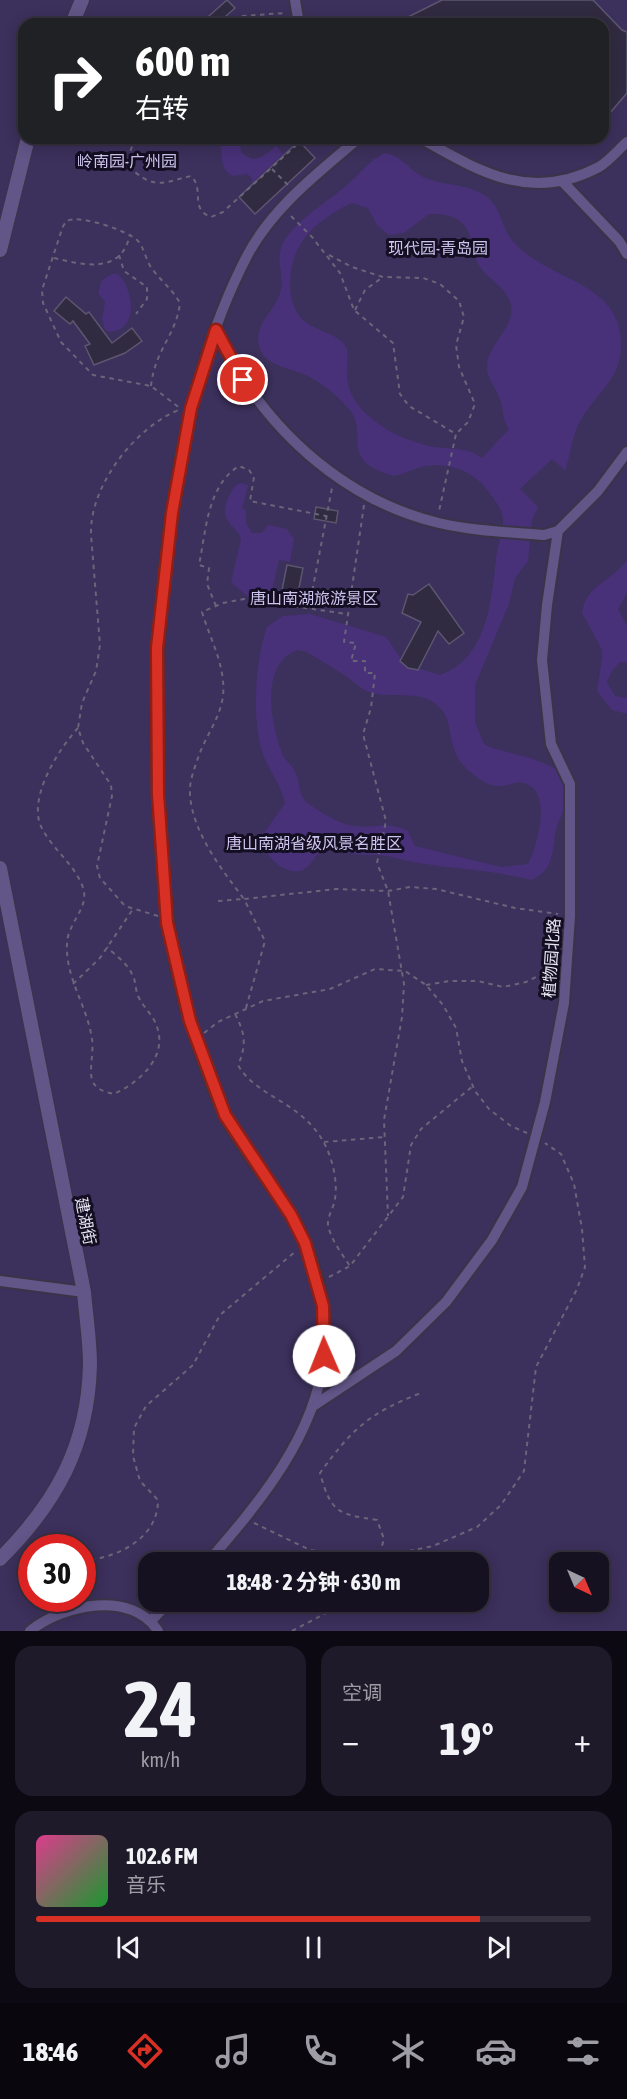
<!DOCTYPE html>
<html lang="zh">
<meta charset="utf-8">
<style>
:root{--surface:#161121;--page:#1f1a2a;--text:#f1f3f6;--muted:#9e9da5;--line:#35313f;--accent:#d93025}
body{margin:0;font-family:"Asap Condensed","Noto Sans SC",sans-serif;background:var(--page);color:var(--text);height:100vh;display:flex;flex-direction:column;font-size:22px;white-space:nowrap}
*{box-sizing:border-box;margin:0}
p{font-size:20px;color:var(--muted)}
.icon{flex:none;width:33px;height:33px;fill:none;stroke:currentColor;stroke-width:2;stroke-linecap:round;stroke-linejoin:round}
.map{position:relative;height:1631px;overflow:hidden}
.details{display:flex;flex-direction:column;gap:15px;padding:15px;background:#0c0912;flex:1}
.details>*{flex:none}
.top-card{position:absolute;left:18px;top:18px;width:591px;height:126px;border-radius:18px;box-shadow:0 3px 15px #0003,0 0 0 2px var(--line);background:#202124;color:#fff;overflow:hidden}
.needle{width:39px;rotate:136deg}
.controls{position:absolute;left:549px;top:1552px;display:grid;gap:12px}
.controls a{display:grid;place-items:center;width:60px;height:60px;border-radius:12px;background:var(--surface);box-shadow:0 3px 15px #0003,0 0 0 2px var(--line);font-size:30px}
.speed{position:absolute;left:18px;top:1534px;display:flex;gap:12px;font-size:30px;font-weight:700;text-align:center}
.speed>*{display:grid;place-content:center;width:78px;height:78px;border-radius:50%;background:var(--surface);box-shadow:0 3px 15px #0003,0 0 0 2px var(--line);line-height:1}
.speed .limit{border:9px solid #d22;background:#fff;color:#111}
.pin{position:absolute;display:grid;place-items:center;width:51px;height:51px;color:#fff;margin:-26px;border:3px solid #fff;border-radius:50%;box-shadow:0 2px 6px #0007}
.me{position:absolute;width:66px;margin:-33px;rotate:359deg;stroke-linejoin:round;filter:drop-shadow(0 0 4px #0008)}
.turn{display:flex;align-items:center;gap:21px;height:126px;padding:0 18px;font-size:27px}
.turn .icon{width:78px;height:78px;stroke-width:2.5}
.turn b{display:block;font-size:42px;line-height:51px}
.big{font-size:45px;font-weight:700;line-height:1.1}
.details .tile{flex:1;display:flex;flex-direction:column;justify-content:center;gap:9px;min-width:0;padding:0 21px;border-radius:18px;background:var(--page)}
.details .dial{align-items:center;gap:0}
.dial b{font-size:78px;line-height:1}
.song{display:flex;align-items:center;gap:18px}
.cover{width:72px;height:72px;border-radius:9px;background:linear-gradient(135deg,hsl(330 70% 55%),hsl(130 70% 35%))}
.played{height:6px;border-radius:3px;background:linear-gradient(90deg,var(--accent) 80%,var(--line) 80%)}
.keys{display:flex;justify-content:space-around;direction:ltr}
.heat{display:flex;justify-content:space-between;align-items:center;font-size:33px;direction:ltr}
.details .tiles{flex:1;display:grid;gap:15px;grid-template-columns:1fr 1fr}
.tile:last-child{grid-column:span 2}
.trip{position:absolute;left:138px;top:1552px;width:351px;height:60px;border-radius:18px;background:var(--surface);box-shadow:0 3px 15px #0003,0 0 0 2px var(--line);font-weight:700;line-height:60px;text-align:center}
.dock{display:flex;height:96px;justify-content:space-around;align-items:center;background:#09070d;color:var(--muted)}
.dock .icon{width:42px;height:42px}
.dock .on{color:var(--accent)}
.dock b{font-size:27px;color:var(--text)}
.map>svg:first-child{display:block}
.green{fill:#3c305c;fill-rule:evenodd}
.water{fill:#483178;fill-rule:evenodd}
.building{fill:#312b41;stroke:#5c576f;stroke-width:1.5}
.lines{fill:none;stroke-linecap:round;stroke-linejoin:round}
.minor-casing{stroke:#3a3448;stroke-width:14}
.tertiary-casing{stroke:#3a3448;stroke-width:16}
.path{stroke:#6a6578;stroke-width:2;stroke-dasharray:4.5 4.5;stroke-linecap:butt}
.minor{stroke:#625587;stroke-width:10}
.tertiary{stroke:#625587;stroke-width:14}
.route-casing{stroke:#8d1f18;stroke-width:15}
.route{stroke:#d93025;stroke-width:10}
.labels{text-anchor:middle;dominant-baseline:central;stroke-width:6;stroke-linejoin:round;paint-order:stroke}
.park-label{font-size:16px;fill:#cec5ef;stroke:#140e22}
.street-label{font-size:16px;fill:#e9e6f5;stroke:#140e22}
</style>
<div class="map">
<svg width="627" height="1631" viewBox="0 0 627 1631">
<rect width="100%" height="100%" fill="#1d172c"/>
<!-- green -->
<path class="green" d="M0 0H627V1631H0ZM24 24H603V138H24ZM32 1548H82V1599H32ZM148 1563H478V1602H148ZM560 1563H598V1602H560Z"/>
<!-- water -->
<path class="water" d="M211 138H247L240 145 241 152C255 166 264 156 276 146L283 154 251 184 252 178 247 174 233 176C221 170 222 159 221 147Z
M385 153C402 156 409 170 423 177 443 186 465 183 484 195 501 205 500 225 512 240 545 281 621 280 621 344 622 383 588 398 576 430 571 443 570 457 565 470L552 459 520 489 538 507 532 520 528 561 515 578 509 604 475 685V722L484 744C504 756 569 758 569 790 569 807 557 819 555 835 552 855 552 872 531 880 492 870 453 869 413 862 404 861 396 857 387 856 375 854 363 856 350 853 345 852 339 848 333 847 314 845 313 875 293 871 275 868 264 853 262 836L285 803C281 786 271 773 264 757 251 723 255 660 267 627L283 616 310 614 386 637 402 660 411 666 440 675C487 658 491 603 496 559 497 546 504 532 503 519 502 509 496 502 491 495 476 472 452 462 424 466 415 468 404 474 394 476 335 459 372 435 348 408 337 395 323 384 308 376 294 369 269 367 261 351 250 327 274 313 280 293 285 278 276 262 281 248 289 224 329 201 347 185 360 174 369 160 385 153ZM351 203 368 208 377 225 389 235 404 233 429 214C439 214 451 214 460 221 475 234 470 252 480 267 489 280 509 289 511 306 515 331 481 348 488 374 491 383 497 391 500 399 504 411 502 419 509 429L482 458C467 446 448 450 429 446 414 442 396 436 383 427 361 412 345 395 347 368 347 361 349 351 345 345 335 332 314 331 302 319 294 311 290 297 290 286 290 242 315 222 351 203ZM298 650 307 652C320 660 333 668 346 676 353 681 361 689 369 692 392 700 424 687 442 710 455 726 445 750 469 771 477 778 490 788 501 786 508 786 516 781 523 783 554 789 537 847 528 864L501 867 415 846 408 831C382 820 379 829 355 826 341 825 320 812 309 804 299 797 300 786 297 776 294 767 285 761 282 753 270 723 260 662 298 650Z
M112 274H118C134 289 139 330 110 332L105 330 102 319 105 302 98 293 102 280Z
M239 483 248 485 242 509 246 510V523L252 533H262L268 525 287 529 294 539 290 562 279 560 272 591 276 592 269 599 257 592 247 596 231 582 241 539C239 530 231 527 227 519 221 508 230 490 239 483Z
M627 560V593L618 609 627 626V662H620L612 671 607 682 615 696 627 698V714L612 710 597 691 602 658 601 648 582 613C586 584 613 581 627 560Z"/>
<!-- building -->
<path class="building" d="M227 0 235 8 217 24 209 16Z
M442 0H593L622 30 627 32V93L603 121V24H394Z
M299 141 315 158 255 214 239 197Z
M66 297 86 314 89 312 112 343 132 328 142 341 125 353 94 365 85 346 90 344 73 321 70 324 54 311Z
M316 507 338 511 336 523 314 519Z
M287 565 303 568 298 593 282 590Z
M429 584 464 633 449 644 438 631 418 670 408 668 400 661 421 622 402 613 408 594 413 595Z"/>
<g class="lines">
<defs>
<path id="minor" d="M295 0 299 24
M420 138C480 172 531 203 599 167 609 161 618 150 627 142
M562 181 619 241 627 254
M216 330C225 347 234 366 245 382 291 450 358 504 439 523 473 531 509 532 544 535L558 531
M0 1281 84 1292
M313 1406 396 1351 446 1302 492 1240 522 1187 545 1102 564 1003 570 916V784L551 744 542 660 547 605 558 531 598 491 627 452
M207 1563C258 1504 316 1436 324 1356 329 1309 315 1254 290 1214 269 1181 243 1151 225 1116 212 1090 199 1049 190 1021 171 964 166 904 161 844 148 664 162 420 247 256 272 208 318 173 359 138
M151 1621 169 1602
M30 1631C63 1604 132 1590 158 1631"/>
<path id="tertiary" d="M72 24 82 0
M0 250 28 138
M0 868 84 1292C86 1316 90 1341 90 1365 88 1446 56 1503 0 1559"/>
</defs>
<!-- minor casing -->
<use href="#minor" class="minor-casing"/>
<!-- tertiary casing -->
<use href="#tertiary" class="tertiary-casing"/>
<!-- path -->
<path class="path" d="M242 16 285 13
M135 138 130 152 135 172C156 190 168 181 191 176 205 189 189 209 211 217L223 212 304 138
M272 169 289 186
M291 216 312 237 340 273 354 310 393 343 400 394 409 406 456 434 439 511
M119 255 124 271 147 287V299L136 314
M329 255 352 267 383 277 423 278 440 284 459 301 464 317 456 345 459 367 475 404 468 422 456 434
M54 258C83 265 122 275 130 234
M355 310 365 290 383 277
M151 386C155 349 176 336 180 303 172 289 162 282 153 270 146 262 145 249 138 241 129 231 79 214 67 221 65 223 63 226 62 229L42 290 43 303 61 342 93 375 151 386 181 409
M364 505 344 642 356 643 351 661H365V673H375L371 708 363 734 386 821 377 863 388 891 404 984 402 1017 384 1120 388 1216
M216 606 207 584 209 568 199 565C206 531 207 486 239 466L249 470 254 477 250 501 326 516
M309 608 332 488
M78 728C60 748 36 785 38 814 39 841 79 864 84 892 87 909 68 924 67 943 65 978 87 1005 92 1039 94 1052 89 1068 92 1080 96 1090 105 1092 114 1094 138 1083 168 1058 157 1027 154 1016 143 1007 138 996 135 989 136 980 132 974 127 963 115 955 107 947
M218 901 244 899C222 870 192 832 190 794 189 781 195 767 199 755 207 734 220 718 223 696 226 666 210 639 202 612L223 603 244 599 347 614
M158 916 125 906 100 878 97 866 112 796 111 785 83 743 78 728 82 703 96 671 100 645 91 535C89 486 136 426 181 409
M73 984 100 958 133 909
M426 985 450 981H478L503 987 526 982 556 967
M246 1008 265 941 244 899 336 889 388 891 410 887 436 889 515 908 558 914
M235 1014C245 1033 247 1045 238 1065 256 1097 300 1101 323 1141 332 1157 338 1180 335 1199 334 1207 327 1217 328 1225 331 1240 342 1254 350 1266
M204 1033 218 1022 263 1001 330 989 375 969 405 971 426 985 443 1005 456 1028 462 1061 475 1091 489 1109 511 1126 527 1133
M324 1142 384 1137
M329 1277 350 1266 403 1197 411 1145 421 1129 473 1086
M254 1523 310 1550 348 1556 394 1554 433 1546 477 1527 501 1505 524 1471 536 1367 577 1289 585 1267 582 1229 574 1184 561 1154 545 1143
M82 1561C117 1558 158 1539 158 1500L140 1481 133 1456 134 1428 146 1406 193 1365 220 1315 296 1251
M377 1563 384 1539 377 1520C338 1514 331 1513 320 1473 352 1429 369 1413 421 1393
M48 1599V1608
M292 1631 347 1602"/>
<!-- minor -->
<use href="#minor" class="minor"/>
<!-- tertiary -->
<use href="#tertiary" class="tertiary"/>
</g>
<g class="lines">
<defs>
<path id="route" d="M243 380 216 330 191 408 172 513 157 648 158 794 167 923 190 1021 225 1115 291 1215 305 1243 323 1306 324 1356"/>
</defs>
<!-- route casing -->
<use href="#route" class="route-casing"/>
<!-- route -->
<use href="#route" class="route"/>
</g>
<g class="labels">
<!-- park labels -->
<g class="park-label">
<text x="127" y="161">岭南园-广州园</text>
<text x="438" y="248">现代园-青岛园</text>
<text x="314" y="598">唐山南湖旅游景区</text>
<text x="314" y="843">唐山南湖省级风景名胜区</text>
</g>
<!-- street labels -->
<g class="street-label">
<text transform="translate(551 958) rotate(-86)">植物园北路</text>
<text transform="translate(86 1221) rotate(79)">建湖街</text>
</g>
</g>
</svg>
<div class="controls">
<a><svg class="needle" viewBox="-14 -14 28 28"><path d="M0-13l5 13h-10z" fill="#e53935"/><path d="M0 13l5-13h-10z" fill="#9e9da5"/></svg></a>
</div>
<div class="speed"><div class="limit">30</div></div>
<div class="pin" style="left:243px;top:380px;background:#d93025"><svg class="icon" aria-label="arrive" viewBox="0 0 24 24"><path d="M6 21V4h12l-3 4 3 4H6"/></svg></div>
<svg class="me" style="left:324px;top:1356px" viewBox="-20 -20 40 40"><circle r="19" fill="#fff"/><path d="M0-13L10 11 0 6-10 11z" fill="#d93025"/></svg>
<div class="trip">18:48 · 2 分钟 · 630 m</div>
<div class="top-card">
<div class="turn"><svg class="icon" aria-label="right" viewBox="0 0 24 24"><path d="M7 20v-9h11M14 6l5 5-5 5"/></svg><div><b>600 m</b>右转</div></div>
</div>
</div>
<section class="details">
<div class="tiles">
<div class="tile dial"><b>24</b><p>km/h</p></div>
<div class="tile"><p>空调</p>
<div class="heat"><a>−</a><b class="big">19°</b><a>+</a></div>
</div>
<div class="tile">
<div class="song"><i class="cover"></i><div><b>102.6 FM</b><p>音乐</p></div></div>
<div class="played"></div>
<div class="keys"><svg class="icon" aria-label="previous" viewBox="0 0 24 24"><path d="M18 5L8 12l10 7zM5 5v14"/></svg><svg class="icon" aria-label="pause" viewBox="0 0 24 24"><path d="M8 5v14M16 5v14"/></svg><svg class="icon" aria-label="next" viewBox="0 0 24 24"><path d="M6 5l10 7-10 7zM19 5v14"/></svg></div>
</div>
</div>
</section>
<nav class="dock">
<b>18:46</b>
<svg class="icon on" aria-label="directions" viewBox="0 0 24 24"><path d="M12 3l9 9-9 9-9-9zM9 14v-3h6M13 9l2 2-2 2"/></svg>
<svg class="icon" aria-label="music" viewBox="0 0 24 24"><path d="M9 18V5l10-2v13"/><circle cx="6" cy="18" r="3"/><circle cx="16" cy="16" r="3"/></svg>
<svg class="icon" aria-label="phone" viewBox="0 0 24 24"><path d="M5 4h4l2 5-3 2q2 4 5 5l2-3 5 2v4C11 20 4 13 5 4z"/></svg>
<svg class="icon" aria-label="climate" viewBox="0 0 24 24"><path d="M12 3v18M4 7l16 10M4 17L20 7"/></svg>
<svg class="icon" aria-label="car" viewBox="0 0 24 24"><path d="M5 17H2v-5l4-1 3-4h7l3 4 3 1v5h-3M9 17h6M6 11h13"/><circle cx="7" cy="17" r="2"/><circle cx="17" cy="17" r="2"/></svg>
<svg class="icon" aria-label="filters" viewBox="0 0 24 24"><path d="M4 7h16M4 17h16"/><circle cx="9" cy="7" r="2"/><circle cx="15" cy="17" r="2"/></svg>
</nav>
